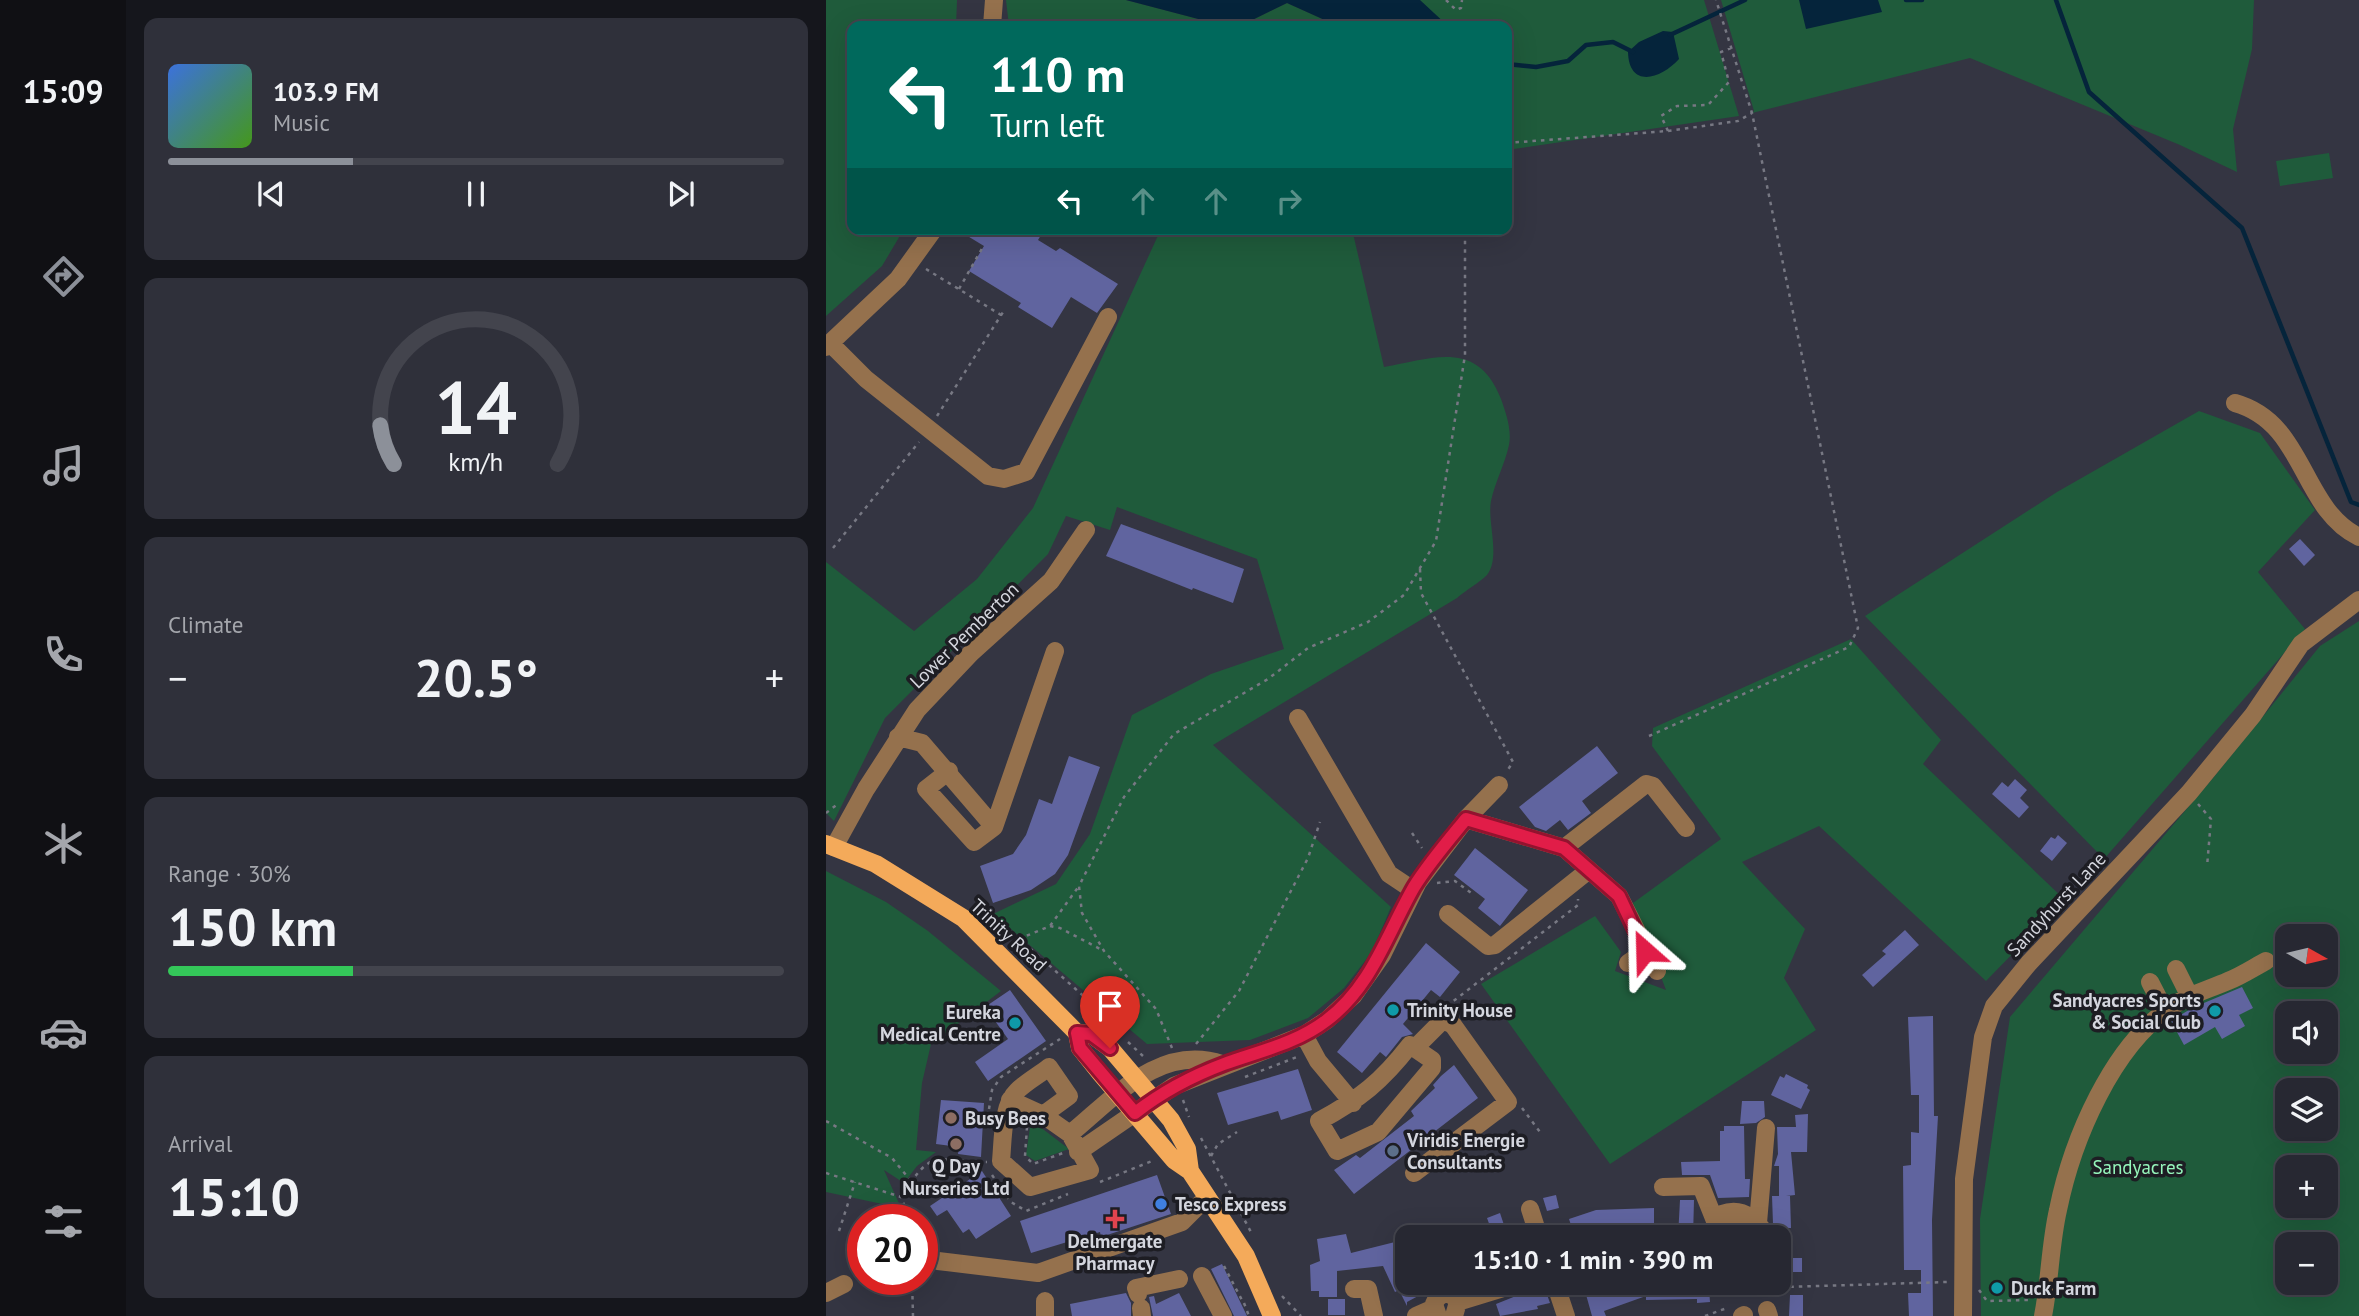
<!DOCTYPE html>
<meta charset="utf-8">
<style>
:root{--surface:#272832;--page:#2f303a;--text:#f1f3f6;--muted:#a4a6ac;--line:#43444d;--accent:#8c9099}
body{margin:0;font-family:"PT Sans",sans-serif;background:var(--page);color:var(--text);height:100vh;display:flex;flex-direction:column;font-size:26px;white-space:nowrap}
*{box-sizing:border-box;margin:0}
p{font-size:23px;color:var(--muted)}
.icon{flex:none;width:38px;height:38px;fill:none;stroke:currentColor;stroke-width:2;stroke-linecap:round;stroke-linejoin:round}
.map{position:relative;flex:1;overflow:hidden}
.drawer{display:flex;flex-direction:column;gap:18px;padding:18px;background:#15161c;width:700px}
.drawer>*{flex:none}
.guide{position:absolute;left:21px;top:21px;width:665px;height:214px;border-radius:14px;box-shadow:0 7px 28px #0002,0 0 0 2px var(--line);background:#00695c;color:#fff;overflow:hidden}
.needle{width:46px;rotate:98deg}
.controls{position:absolute;left:1449px;top:924px;display:grid;gap:14px}
.controls a{display:grid;place-items:center;width:63px;height:63px;border-radius:14px;background:var(--surface);box-shadow:0 7px 28px #0002,0 0 0 2px var(--line);font-size:35px}
.speed{position:absolute;left:21px;top:1204px;display:flex;gap:14px;font-size:35px;font-weight:700;text-align:center}
.speed>*{display:grid;place-content:center;width:91px;height:91px;border-radius:50%;background:var(--surface);box-shadow:0 7px 28px #0002,0 0 0 2px var(--line);line-height:1}
.speed .limit{border:10px solid #d22;background:#fff;color:#111}
.pin{position:absolute;display:grid;place-items:center;width:60px;height:60px;color:#fff;margin:-72px -30px;border-radius:50% 50% 50% 0;rotate:-45deg;box-shadow:0 0 7px #0007}
.pin .icon{rotate:45deg}
.me{position:absolute;width:77px;margin:-38px;rotate:335deg;stroke-linejoin:round;filter:drop-shadow(0 0 5px #0008)}
.turn{display:flex;align-items:center;gap:24px;height:147px;padding:0 28px;font-size:32px}
.turn .icon{width:91px;height:91px;stroke-width:2.5}
.turn b{display:block;font-size:49px;line-height:60px}
.lanes{display:flex;align-items:center;height:66px;padding:0 28px;background:#0003;justify-content:center;gap:35px;direction:ltr}
.lanes .off{opacity:.35}
.big{font-size:52px;font-weight:700;line-height:1.1}
.drawer .tile{flex:1;display:flex;flex-direction:column;justify-content:center;gap:10px;min-width:0;padding:0 24px;border-radius:14px;background:var(--page)}
.drawer .dial{align-items:center;gap:0}
.dial svg{height:182px;overflow:visible;fill:none;stroke:var(--line);stroke-width:7;stroke-linecap:round;text-anchor:middle}
.dial text{fill:var(--text);stroke:none}
.song{display:flex;align-items:center;gap:21px}
.cover{width:84px;height:84px;border-radius:10px;background:linear-gradient(135deg,hsl(220 70% 55%),hsl(100 70% 35%))}
.played{height:7px;border-radius:4px;background:linear-gradient(90deg,var(--accent) 30%,var(--line) 30%)}
.keys{display:flex;justify-content:space-around;direction:ltr}
.heat{display:flex;justify-content:space-between;align-items:center;font-size:38px;direction:ltr}
.charge{height:10px;border-radius:5px;background:linear-gradient(90deg,#34c759 30%,var(--line) 0)}
.trip{position:absolute;left:569px;top:1225px;width:396px;height:70px;border-radius:14px;background:var(--surface);box-shadow:0 7px 28px #0002,0 0 0 2px var(--line);font-weight:700;line-height:70px;text-align:center}
main{display:flex;flex:1;min-height:0}
.dock{display:flex;flex-direction:column;width:126px;justify-content:space-around;align-items:center;background:#101014;color:var(--muted)}
.dock .icon{width:49px;height:49px}
.dock .on{color:var(--accent)}
.dock b{font-size:32px;color:var(--text)}
.map>svg:first-child{display:block}
.green{fill:#1f5b3b;fill-rule:evenodd}
.water{fill:#05243b}
.lines{fill:none;stroke-linecap:round;stroke-linejoin:round}
.stream{stroke:#05243b;stroke-width:4.5}
.building{fill:#60649f}
.path{stroke:#777883;stroke-width:2.5;stroke-dasharray:3.5 5;stroke-linecap:butt}
.minor{stroke:#95714d;stroke-width:18}
.major{stroke:#f4aa5a;stroke-width:18}
.route-casing{stroke:#92132f;stroke-width:18}
.route{stroke:#e11d48;stroke-width:12}
.culture-dot{fill:#0f9aa8;stroke:#1d1d23;stroke-width:2.5}
.education-dot{fill:#8d6e63;stroke:#1d1d23;stroke-width:2.5}
.service-dot{fill:#5c6f8a;stroke:#1d1d23;stroke-width:2.5}
.shop-dot{fill:#3f7fe0;stroke:#1d1d23;stroke-width:2.5}
.health-dot{fill:#e0444e;stroke:#1d1d23;stroke-width:2.5}
.labels{text-anchor:middle;dominant-baseline:central;stroke-width:7;stroke-linejoin:round;paint-order:stroke}
.street-label{font-size:19px;fill:#d4d6de;stroke:#1d1d23}
.poi-label{font-size:19px;font-weight:bold;fill:#d4d6de;stroke:#1d1d23;text-anchor:start}
.park-label{font-size:19px;fill:#95f5bb;stroke:#1d1d23}
</style>
<main>
<nav class="dock">
<b>15:09</b>
<svg class="icon on" aria-label="directions" viewBox="0 0 24 24"><path d="M12 3l9 9-9 9-9-9zM9 14v-3h6M13 9l2 2-2 2"/></svg>
<svg class="icon" aria-label="music" viewBox="0 0 24 24"><path d="M9 18V5l10-2v13"/><circle cx="6" cy="18" r="3"/><circle cx="16" cy="16" r="3"/></svg>
<svg class="icon" aria-label="phone" viewBox="0 0 24 24"><path d="M5 4h4l2 5-3 2q2 4 5 5l2-3 5 2v4C11 20 4 13 5 4z"/></svg>
<svg class="icon" aria-label="climate" viewBox="0 0 24 24"><path d="M12 3v18M4 7l16 10M4 17L20 7"/></svg>
<svg class="icon" aria-label="car" viewBox="0 0 24 24"><path d="M5 17H2v-5l4-1 3-4h7l3 4 3 1v5h-3M9 17h6M6 11h13"/><circle cx="7" cy="17" r="2"/><circle cx="17" cy="17" r="2"/></svg>
<svg class="icon" aria-label="filters" viewBox="0 0 24 24"><path d="M4 7h16M4 17h16"/><circle cx="9" cy="7" r="2"/><circle cx="15" cy="17" r="2"/></svg>
</nav>
<section class="drawer">
<div class="tile">
<div class="song"><i class="cover"></i><div><b>103.9 FM</b><p>Music</p></div></div>
<div class="played"></div>
<div class="keys"><svg class="icon" aria-label="previous" viewBox="0 0 24 24"><path d="M18 5L8 12l10 7zM5 5v14"/></svg><svg class="icon" aria-label="pause" viewBox="0 0 24 24"><path d="M8 5v14M16 5v14"/></svg><svg class="icon" aria-label="next" viewBox="0 0 24 24"><path d="M6 5l10 7-10 7zM19 5v14"/></svg></div>
</div>
<div class="tile dial"><svg viewBox="0 0 100 80">
<path d="M14 69A42 42 0 1 1 86 69"/>
<path d="M14 69A42 42 0 0 1 8 52" stroke="#8c9099"/>
<text x="50" y="56" font-size="32" font-weight="700">14</text>
<text x="50" y="72" font-size="11">km/h</text>
</svg></div>
<div class="tile"><p>Climate</p>
<div class="heat"><a>−</a><b class="big">20.5°</b><a>+</a></div>
</div>
<div class="tile"><p>Range · 30%</p><b class="big">150 km</b><div class="charge"></div></div>
<div class="tile"><p>Arrival</p><b class="big">15:10</b></div>
</section>
<div class="map">
<svg width="1533" height="1316" viewBox="0 0 1533 1316">
<rect width="100%" height="100%" fill="#343542"/>
<!-- green -->
<path class="green" d="M0 0H131L130 26H26V229H78L56 266 0 316Z
M180 0H300L399 26H183Z
M592 0H878L913 116 681 150V26H622Z
M895 0H1428L1426 49 1407 129 1411 172 1354 145 1144 58 926 113 928 111Z
M461 3 512 26H414Z
M1503 153 1507 178 1454 186 1450 161Z
M335 229H526L558 367C607 358 652 339 675 399 680 413 686 430 683 445 679 464 669 482 665 501 661 522 675 557 661 575 653 583 640 590 631 598L387 745 565 907 546 952 518 988 482 1018 424 1040 321 1044 167 914 230 884 264 834 306 715 385 674 458 649 431 559 291 507 284 530 240 516 222 554 59 718 8 821 0 813V562L88 631 151 579 207 508Z
M1373 411 1434 433 1489 510 1432 572 1479 629 1278 859 1039 616 1231 492Z
M1533 621V1316H1155L1154 1219 1184 1017 1387 778 1494 646ZM1461 936H1500V975H1461ZM1461 1013H1500V1052H1461ZM1461 1090H1500V1129H1461ZM1461 1167H1500V1206H1461ZM1461 1244H1500V1283H1461Z
M1025 639 1115 740 1097 764 1239 900 1160 981 993 826 916 862 979 929 958 978 990 1030 784 1164 655 984 769 916 795 952 789 971 840 990 807 903 895 839 826 746 827 728Z
M0 871 60 902 102 931 175 991 105 1044 96 1083 90 1150 110 1152 91 1166 78 1183 58 1170 75 1208 0 1192Z
M205 1120 243 1149 209 1161 200 1155Z"/>
<!-- water -->
<path class="water" d="M300 0H594L622 26H512L461 3 414 26H399Z
M973 0H1052L1056 12 980 29Z
M837 31 847 32 853 59C835 79 803 89 802 52L813 42Z"/>
<g class="lines">
<!-- stream -->
<path class="stream" d="M1080 0H1096
M1230 0 1263 92 1416 228 1525 502 1533 505
M844 35 919 0
M681 64 710 67 742 61 760 45 787 42 807 52"/>
</g>
<!-- building -->
<path class="building" d="M130 229H204L215 235 212 240 230 251 234 248 292 284 271 313 245 297 226 328 192 307 195 303 143 271 158 246Z
M295 524 418 569 407 603 367 588 366 590 280 556Z
M1474 539 1489 555 1478 566 1463 549Z
M771 746 792 773 756 801 765 813 742 830 734 820 720 831 709 827 693 807Z
M243 756 274 767 242 855 229 874 205 890 167 903 154 866 187 854 200 835 213 799 226 804Z
M1189 779 1201 790 1194 798 1203 807 1193 818 1166 794 1176 782 1182 787Z
M1232 835 1241 843 1226 861 1214 851 1225 837 1229 839Z
M649 848 702 890 674 926 652 908 659 899 628 875Z
M1079 930 1093 945 1047 987 1036 975 1060 954 1056 951Z
M600 943 634 972 614 997 605 990 577 1024 587 1034 576 1037 560 1057 554 1052 536 1073 511 1052Z
M1416 987 1427 1008 1413 1015 1419 1026 1396 1039 1389 1027 1358 1045 1345 1021 1366 1008Z
M184 990 220 1041 162 1081 149 1062 182 1039 159 1007Z
M1107 1016 1108 1116H1112L1106 1220 1107 1316H1083L1082 1293H1095V1270H1078L1077 1166 1085 1165V1132L1093 1133V1095H1085L1082 1017Z
M628 1065 652 1098 528 1194 508 1170 530 1155 534 1158 588 1116 585 1111 609 1088 607 1085 615 1076Z
M472 1069 486 1110 455 1120 452 1111 402 1125 391 1093Z
M960 1074 982 1085 981 1088 984 1090 975 1109 945 1095 954 1076 958 1078Z
M115 1100 158 1103 155 1157 132 1154 133 1147 110 1144Z
M916 1101H938L939 1117 930 1123 914 1124Z
M982 1114 981 1152H965L969 1195 960 1196H964L965 1228H950L947 1224 946 1196H953V1166H948L952 1154 951 1127H970L969 1115Z
M898 1126H918L919 1179H924L923 1197 892 1198 884 1175H856L855 1162 894 1161V1131H898Z
M156 1171 185 1216 150 1239 143 1229 137 1233 121 1210 111 1216 104 1206Z
M331 1175 345 1214 275 1237 274 1232 205 1253 194 1221Z
M730 1195 733 1208 721 1211 717 1198Z
M854 1200H868L867 1237H852Z
M828 1208V1231H811V1225L762 1228 765 1237H749L743 1219 770 1210Z
M674 1213 678 1225 665 1229 661 1218Z
M520 1234 525 1253 581 1239V1289L589 1285 594 1295 581 1302V1306L573 1290 569 1292 557 1266 511 1271V1297H493V1291H485L484 1265 494 1261 491 1239Z
M956 1258H976V1272H956Z
M396 1264 421 1316H408L385 1269Z
M741 1283H871V1290L883 1289 884 1302 871 1303V1299L820 1300V1296L778 1311 780 1316H766L759 1291 745 1295Z
M719 1289 724 1303 711 1306 712 1309 674 1316 670 1304 700 1292Z
M300 1293 305 1303V1316H246L244 1304Z
M353 1293 365 1316H327L323 1297 328 1296 330 1304Z
M964 1295H977V1316H963Z
M502 1299H519V1315H502Z"/>
<g class="lines">
<!-- path -->
<path class="path" d="M620 0 630 10 635 8 636 0
M842 131 835 116 851 106 882 105 903 82 895 52 905 48
M681 143 842 131 912 121 926 113
M100 269 175 315
M133 289 158 245
M111 416 179 309
M7 548 93 442
M594 569 595 593 687 762 681 771
M823 736 1023 647 1032 628 926 113 890 0
M1372 804 1385 819 1381 867
M0 813 13 803
M586 833 596 848
M611 883 629 881 648 895
M156 913 187 933 282 1018 295 1035
M224 926 234 928 278 951
M193 939 224 926 253 886
M621 1006 752 905V899
M302 1042 318 1057
M370 1044 413 991 482 858 494 822
M346 1048 330 1009 278 951 256 913 253 886 298 797 348 734 442 679 482 648 542 622 578 595 610 541 639 355V229
M419 1077 471 1057
M357 1100 363 1117
M696 1108 714 1132
M163 1109 166 1090 175 1077 234 1039
M0 1121 66 1158 85 1181
M201 1127 199 1156 207 1164 237 1153
M375 1138 426 1234
M385 1156 392 1144 411 1132
M0 1173 75 1197 84 1220
M166 1175 185 1202 200 1211 242 1194
M274 1182 326 1161
M75 1197C108 1145 108 1162 161 1162
M13 1231 29 1182
M398 1266 418 1304
M86 1279 87 1316
M946 1283 947 1291
M1153 1290 1161 1301 1203 1300
M940 1294 960 1287 1121 1282
M456 1296 475 1316
M418 1303 423 1316
M879 1316 901 1308"/>
<!-- minor -->
<path class="minor" d="M166 26 168 0
M4 343 40 379 162 476 178 479 200 472 282 317
M0 347 72 279 108 229
M1409 403C1480 423 1474 508 1533 537
M472 718 563 874 587 890
M72 737 96 743 168 827 148 842 100 789 123 771
M640 819 738 848 793 896 831 971
M168 827 229 651
M8 847 40 789 91 710 145 653 225 581 260 530
M738 848 820 784 827 786 860 828
M622 914 662 946 669 945 763 870
M802 963 819 951
M1350 969 1364 997
M1324 982 1339 1011
M478 1035 492 1061 527 1103
M584 1045 606 1060V1068L552 1132 511 1151 493 1121C534 1099 556 1081 584 1045Z
M184 1100 217 1115 244 1134 264 1170 204 1187 175 1161C177 1141 176 1105 191 1091 200 1082 213 1075 223 1067L243 1096 217 1115
M244 1134C288 1098 334 1043 396 1064
M252 1152 348 1086 478 1035 501 1020 527 996 556 955 592 882 640 819 673 785
M588 1173 682 1102 627 1025 617 1020 589 1048
M837 1187 875 1186 891 1226
M704 1209 713 1237
M891 1226 896 1214C917 1206 931 1220 942 1237
M884 1237 891 1226C906 1230 918 1231 932 1223L940 1128
M112 1261 212 1273 356 1222 381 1197
M376 1276 397 1316
M729 1283 740 1316
M528 1289H542L548 1316
M0 1293 18 1284
M312 1294 310 1288 353 1279
M632 1302 694 1283
M315 1308 316 1316
M941 1310 943 1316
M219 1316V1301
M590 1316 608 1308
M612 1316 608 1304C613 1292 625 1290 632 1302L628 1316
M916 1316 918 1315
M1137 1316 1138 1179 1157 1037 1168 1006 1203 963 1363 793 1427 715 1475 644 1533 600
M1217 1316C1224 1281 1224 1245 1232 1210 1246 1141 1286 1044 1348 1005 1364 994 1384 989 1402 981 1415 976 1427 968 1440 961"/>
<!-- major -->
<path class="major" d="M0 844 50 864 137 918 251 1033 254 1048 274 1073 348 1160 364 1171
M251 1033 265 1034 284 1048 345 1120 361 1149 364 1171 420 1256 446 1316"/>
</g>
<g class="lines">
<defs>
<path id="route" d="M284 1048 265 1034 251 1033 254 1048 309 1113C336 1092 366 1076 398 1064 433 1051 470 1044 501 1020 546 986 561 934 588 887 603 863 622 841 640 819L738 848 793 896 819 951"/>
</defs>
<!-- route casing -->
<use href="#route" class="route-casing"/>
<!-- route -->
<use href="#route" class="route"/>
</g>
<!-- markers -->
<g class="culture-dot">
<circle cx="567" cy="1010" r="7"/>
<circle cx="1389" cy="1011" r="7"/>
<circle cx="189" cy="1023" r="7"/>
<circle cx="1171" cy="1288" r="7"/>
</g>
<g class="education-dot">
<circle cx="125" cy="1118" r="7"/>
<circle cx="130" cy="1144" r="7"/>
</g>
<circle class="service-dot" cx="567" cy="1151" r="7"/>
<circle class="shop-dot" cx="335" cy="1204" r="7"/>
<path class="health-dot" d="M285.5 1208.5h7v7h7v7h-7v7h-7v-7h-7v-7h7z"/>
<g class="labels">
<!-- street labels -->
<g class="street-label">
<text transform="translate(138 635) rotate(-44)">Lower Pemberton</text>
<text transform="translate(1230 904) rotate(-47)">Sandyhurst Lane</text>
<text transform="translate(183 935) rotate(43)">Trinity Road</text>
</g>
<!-- poi labels -->
<g class="poi-label">
<text x="1375" y="1000" text-anchor="end">Sandyacres Sports<tspan x="1375" dy="22">&amp; Social Club</tspan></text>
<text x="581" y="1010">Trinity House</text>
<text x="175" y="1012" text-anchor="end">Eureka<tspan x="175" dy="22">Medical Centre</tspan></text>
<text x="139" y="1118">Busy Bees</text>
<text x="581" y="1140">Viridis Energie<tspan x="581" dy="22">Consultants</tspan></text>
<text x="130" y="1166" text-anchor="middle">Q Day<tspan x="130" dy="22">Nurseries Ltd</tspan></text>
<text x="349" y="1204">Tesco Express</text>
<text x="289" y="1241" text-anchor="middle">Delmergate<tspan x="289" dy="22">Pharmacy</tspan></text>
<text x="1185" y="1288">Duck Farm</text>
</g>
<!-- park labels -->
<g class="park-label">
<text x="1312" y="1167">Sandyacres</text>
</g>
</g>
</svg>
<div class="controls">
<a><svg class="needle" viewBox="-14 -14 28 28"><path d="M0-13l5 13h-10z" fill="#e53935"/><path d="M0 13l5-13h-10z" fill="#a4a6ac"/></svg></a>
<a><svg class="icon" aria-label="sound" viewBox="0 0 24 24"><path d="M4 9h4l5-4v14l-5-4H4zM17 9q2 3 0 6"/></svg></a>
<a><svg class="icon" aria-label="layers" viewBox="0 0 24 24"><path d="M12 4l9 5-9 5-9-5zM3 14l9 5 9-5"/></svg></a>
<a>+</a>
<a>−</a>
</div>
<div class="speed"><div class="limit">20</div></div>
<div class="pin" style="left:284px;top:1048px;background:#d93025"><svg class="icon" aria-label="arrive" viewBox="0 0 24 24"><path d="M6 21V4h12l-3 4 3 4H6"/></svg></div>
<svg class="me" style="left:819px;top:951px" viewBox="-20 -20 40 40"><path d="M0-17L14 15 0 8-14 15z" fill="#e11d48" stroke="#fff" stroke-width="4"/></svg>
<div class="trip">15:10 · 1 min · 390 m</div>
<div class="guide">
<div class="turn"><svg class="icon" aria-label="left" viewBox="0 0 24 24"><path d="M17 20v-9H6M10 6l-5 5 5 5"/></svg><div><b>110 m</b>Turn left</div></div>
<div class="lanes"><svg class="icon" aria-label="left" viewBox="0 0 24 24"><path d="M17 20v-9H6M10 6l-5 5 5 5"/></svg><svg class="icon off" aria-label="ahead" viewBox="0 0 24 24"><path d="M12 20V5M6 11l6-6 6 6"/></svg><svg class="icon off" aria-label="ahead" viewBox="0 0 24 24"><path d="M12 20V5M6 11l6-6 6 6"/></svg><svg class="icon off" aria-label="right" viewBox="0 0 24 24"><path d="M7 20v-9h11M14 6l5 5-5 5"/></svg></div>
</div>
</div>
</main>
